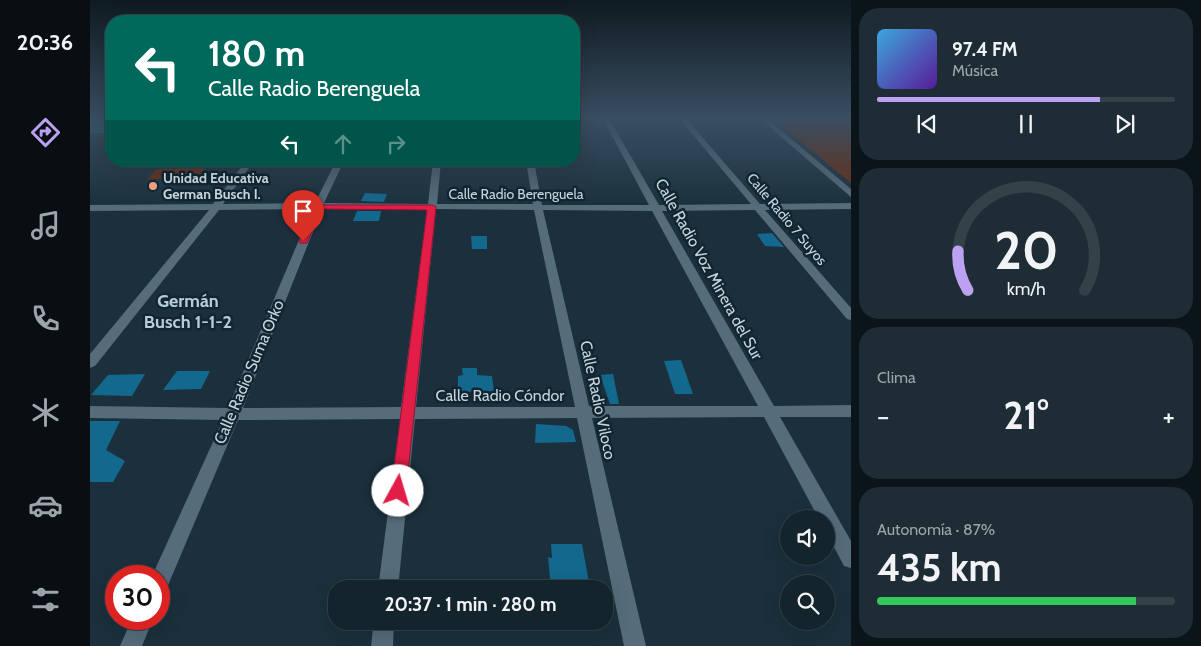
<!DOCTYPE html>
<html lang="es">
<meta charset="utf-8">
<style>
:root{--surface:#14242d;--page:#1d2c35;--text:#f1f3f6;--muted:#9da4aa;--line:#334149;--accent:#bca0f2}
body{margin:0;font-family:Cabin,sans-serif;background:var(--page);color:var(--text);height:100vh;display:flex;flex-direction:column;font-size:19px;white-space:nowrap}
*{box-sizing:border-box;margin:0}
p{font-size:16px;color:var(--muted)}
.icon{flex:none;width:28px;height:28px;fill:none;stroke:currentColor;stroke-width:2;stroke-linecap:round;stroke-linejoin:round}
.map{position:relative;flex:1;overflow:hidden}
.panel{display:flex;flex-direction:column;gap:8px;padding:8px;background:#0b1419;width:350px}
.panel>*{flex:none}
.banner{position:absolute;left:15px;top:15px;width:475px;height:152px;border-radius:20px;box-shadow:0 5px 20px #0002,0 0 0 1px var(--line);background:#00695c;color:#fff;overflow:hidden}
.tools{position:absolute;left:690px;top:510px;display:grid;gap:10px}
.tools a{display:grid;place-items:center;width:55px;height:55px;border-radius:50%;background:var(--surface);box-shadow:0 5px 20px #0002,0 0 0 1px var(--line);font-size:25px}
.speed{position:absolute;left:15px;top:565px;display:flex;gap:10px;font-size:25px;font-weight:700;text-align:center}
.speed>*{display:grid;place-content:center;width:65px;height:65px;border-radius:50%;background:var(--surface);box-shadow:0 5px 20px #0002,0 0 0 1px var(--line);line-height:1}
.speed .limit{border:8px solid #d22;background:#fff;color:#111}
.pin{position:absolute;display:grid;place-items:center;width:42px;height:42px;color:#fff;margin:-51px -21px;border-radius:50% 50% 50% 0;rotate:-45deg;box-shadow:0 0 5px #0007}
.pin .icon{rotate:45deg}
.me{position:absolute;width:55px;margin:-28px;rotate:6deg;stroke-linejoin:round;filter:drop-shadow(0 0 4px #0008)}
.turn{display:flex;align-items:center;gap:18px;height:105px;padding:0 20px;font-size:22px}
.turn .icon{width:65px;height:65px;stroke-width:2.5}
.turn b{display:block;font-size:35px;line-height:42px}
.lanes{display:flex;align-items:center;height:48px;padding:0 20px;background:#0003;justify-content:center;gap:25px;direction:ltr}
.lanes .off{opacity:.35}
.big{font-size:38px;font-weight:700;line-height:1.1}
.panel .tile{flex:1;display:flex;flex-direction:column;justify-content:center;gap:8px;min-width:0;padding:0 18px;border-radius:20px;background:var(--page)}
.panel .dial{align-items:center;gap:0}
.dial svg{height:130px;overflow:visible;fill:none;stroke:var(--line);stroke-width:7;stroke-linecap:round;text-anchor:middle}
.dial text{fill:var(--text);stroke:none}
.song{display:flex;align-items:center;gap:15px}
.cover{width:60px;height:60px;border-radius:8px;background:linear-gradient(135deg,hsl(200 70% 55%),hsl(270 70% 35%))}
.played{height:5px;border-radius:2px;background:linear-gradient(90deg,var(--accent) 75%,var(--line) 75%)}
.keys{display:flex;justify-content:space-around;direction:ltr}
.heat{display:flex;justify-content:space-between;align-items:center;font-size:28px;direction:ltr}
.charge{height:8px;border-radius:4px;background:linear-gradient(90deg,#34c759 87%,var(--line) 0)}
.trip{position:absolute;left:238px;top:580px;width:285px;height:50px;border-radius:20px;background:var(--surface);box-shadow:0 5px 20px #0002,0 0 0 1px var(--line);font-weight:700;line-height:50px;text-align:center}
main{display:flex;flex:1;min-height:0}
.menu{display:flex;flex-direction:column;width:90px;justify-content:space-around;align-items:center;background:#080e12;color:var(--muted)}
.menu .icon{width:35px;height:35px}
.menu .current{color:var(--accent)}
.menu b{font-size:22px;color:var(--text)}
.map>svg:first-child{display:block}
.green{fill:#6c2b10}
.building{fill:#13688e}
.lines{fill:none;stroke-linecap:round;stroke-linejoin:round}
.minor{fill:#556c7a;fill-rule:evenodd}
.route{fill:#e11d48;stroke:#92132f}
.poi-dot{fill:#f2a081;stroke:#112632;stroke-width:2}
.labels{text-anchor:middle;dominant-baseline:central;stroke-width:5;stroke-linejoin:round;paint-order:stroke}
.far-poi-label{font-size:14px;font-weight:bold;fill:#c7d4db;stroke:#112632;text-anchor:start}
.far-street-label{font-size:14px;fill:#c7d4db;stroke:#112632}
.street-label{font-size:16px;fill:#c7d4db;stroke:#112632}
.neighbourhood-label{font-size:18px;font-weight:bold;fill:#b4cddc;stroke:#112632}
</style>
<main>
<nav class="menu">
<b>20:36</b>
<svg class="icon current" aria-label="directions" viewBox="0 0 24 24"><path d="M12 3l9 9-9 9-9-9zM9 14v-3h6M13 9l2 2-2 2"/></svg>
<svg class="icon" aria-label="music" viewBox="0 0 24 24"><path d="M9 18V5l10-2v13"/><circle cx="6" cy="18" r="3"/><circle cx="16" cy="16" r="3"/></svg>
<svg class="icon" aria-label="phone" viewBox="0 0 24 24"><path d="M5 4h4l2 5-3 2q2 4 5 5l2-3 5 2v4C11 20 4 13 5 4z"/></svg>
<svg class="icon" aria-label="climate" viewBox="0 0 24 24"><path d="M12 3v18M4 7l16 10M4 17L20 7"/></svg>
<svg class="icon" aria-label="car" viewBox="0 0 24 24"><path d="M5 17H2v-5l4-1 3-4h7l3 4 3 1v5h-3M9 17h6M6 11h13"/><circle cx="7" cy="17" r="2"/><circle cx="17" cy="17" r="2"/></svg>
<svg class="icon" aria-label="filters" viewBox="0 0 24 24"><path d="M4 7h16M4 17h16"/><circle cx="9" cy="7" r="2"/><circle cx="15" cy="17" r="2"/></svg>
</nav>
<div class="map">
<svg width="761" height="646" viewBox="0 0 761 646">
<rect width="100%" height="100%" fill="#1b303c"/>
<!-- green -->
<path class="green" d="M681 117H761V183Z
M115 168 106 179H57L67 169Z"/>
<!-- building -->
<path class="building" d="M0 119H21V133H0Z
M275 193 297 194 294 202 271 201Z
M267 211H291L289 221H263Z
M682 233 694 247 675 246 667 234Z
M381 236H397V249H382Z
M591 360 603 394H585L574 361Z
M372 368H387V375L402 376 404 391 368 392V376L373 375Z
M87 371H120L111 389 73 390Z
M55 374 42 396 1 395 18 375Z
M523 374 529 404H520L510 375Z
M0 421H30L16 450 35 461 23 482H0Z
M446 424 476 426 483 430 486 442 445 443Z
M461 544H492L500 588H461L458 557 462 558Z"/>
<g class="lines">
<!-- minor -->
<path class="minor" d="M512 117H518L569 205 661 204 588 117H595L670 204 761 203V209L675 210 761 308V320L757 319 665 210 572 211 684 406 761 405V417H690L761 541V568L754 566 736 532V519H729L674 417 502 418 556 646H534L487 418 325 419 308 589H288L310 419 148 420 76 590 69 593V576H62L133 420 0 418V406L138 408 222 209 129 210 5 366 0 368V354L119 210 0 211V205L123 204 156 161H164L133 204 225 203 246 161H254L234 203 338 204 343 161H351L347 204H443L436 161H444L452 205H559ZM232 209H337L311 407 153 408ZM346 209 444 210 485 407H326ZM453 210 562 211 668 406H499Z
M668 117H675L761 189V197Z
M42 619H63L52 646H30Z
M284 621H304L303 646H281Z"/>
</g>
<!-- sky -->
<linearGradient id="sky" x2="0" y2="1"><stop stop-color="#0f1a21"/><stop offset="0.57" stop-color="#394e61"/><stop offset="1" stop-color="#394e61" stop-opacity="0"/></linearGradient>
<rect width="761" height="207" fill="url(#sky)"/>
<!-- route -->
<path class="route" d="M225 205H342L346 207 316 491 314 496 308 498 303 496 301 491 337 210 231 209 218 241 217 243H210L209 241Z"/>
<!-- markers -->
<circle class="poi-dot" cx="63" cy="186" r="5"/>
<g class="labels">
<!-- far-poi labels -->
<g class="far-poi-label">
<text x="73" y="178">Unidad Educativa<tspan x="73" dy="16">German Busch I.</tspan></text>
</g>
<!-- far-street labels -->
<g class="far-street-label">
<text x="426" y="194">Calle Radio Berenguela</text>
<text transform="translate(697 219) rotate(50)">Calle Radio 7 Suyos</text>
</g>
<!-- street labels -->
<g class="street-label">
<text transform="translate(619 269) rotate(61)">Calle Radio Voz Minera del Sur</text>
<text transform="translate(159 372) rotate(-67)">Calle Radio Suma Orko</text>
<text x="410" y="395">Calle Radio Cóndor</text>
<text transform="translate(508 400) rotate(78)">Calle Radio Viloco</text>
</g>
<!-- neighbourhood labels -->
<g class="neighbourhood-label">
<text x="98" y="301">Germán<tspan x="98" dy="21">Busch 1-1-2</tspan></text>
</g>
</g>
</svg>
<div class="tools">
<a><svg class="icon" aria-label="sound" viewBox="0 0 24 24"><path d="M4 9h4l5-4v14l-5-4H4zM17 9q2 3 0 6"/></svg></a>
<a><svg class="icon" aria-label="search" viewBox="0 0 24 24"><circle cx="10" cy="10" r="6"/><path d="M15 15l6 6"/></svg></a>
</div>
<div class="speed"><div class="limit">30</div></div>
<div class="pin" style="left:213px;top:241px;background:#d93025"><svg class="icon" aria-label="arrive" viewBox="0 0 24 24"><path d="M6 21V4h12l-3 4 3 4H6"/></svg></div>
<svg class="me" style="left:308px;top:491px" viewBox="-20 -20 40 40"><circle r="19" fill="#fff"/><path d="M0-13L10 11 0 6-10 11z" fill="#e11d48"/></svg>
<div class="trip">20:37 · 1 min · 280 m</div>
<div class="banner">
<div class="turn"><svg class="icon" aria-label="left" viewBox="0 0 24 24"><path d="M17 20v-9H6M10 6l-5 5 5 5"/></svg><div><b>180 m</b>Calle Radio Berenguela</div></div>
<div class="lanes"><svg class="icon" aria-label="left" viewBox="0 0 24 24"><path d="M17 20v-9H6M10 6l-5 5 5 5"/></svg><svg class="icon off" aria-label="ahead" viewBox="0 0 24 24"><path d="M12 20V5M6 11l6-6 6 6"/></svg><svg class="icon off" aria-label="right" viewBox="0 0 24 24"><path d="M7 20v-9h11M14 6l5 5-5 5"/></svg></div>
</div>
</div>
<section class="panel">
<div class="tile">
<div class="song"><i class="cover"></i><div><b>97.4 FM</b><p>Música</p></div></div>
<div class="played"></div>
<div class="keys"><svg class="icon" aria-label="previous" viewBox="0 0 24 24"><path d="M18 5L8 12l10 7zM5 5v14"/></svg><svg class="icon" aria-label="pause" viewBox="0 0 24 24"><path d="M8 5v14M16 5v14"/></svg><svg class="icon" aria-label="next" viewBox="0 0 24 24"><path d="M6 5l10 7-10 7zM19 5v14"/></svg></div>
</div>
<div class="tile dial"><svg viewBox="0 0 100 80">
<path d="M14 69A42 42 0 1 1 86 69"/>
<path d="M14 69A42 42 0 0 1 8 45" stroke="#bca0f2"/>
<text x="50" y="56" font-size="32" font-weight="700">20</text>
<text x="50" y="72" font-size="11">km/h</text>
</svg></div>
<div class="tile"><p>Clima</p>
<div class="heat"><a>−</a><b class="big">21°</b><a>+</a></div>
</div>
<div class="tile"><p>Autonomía · 87%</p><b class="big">435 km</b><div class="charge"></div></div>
</section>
</main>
